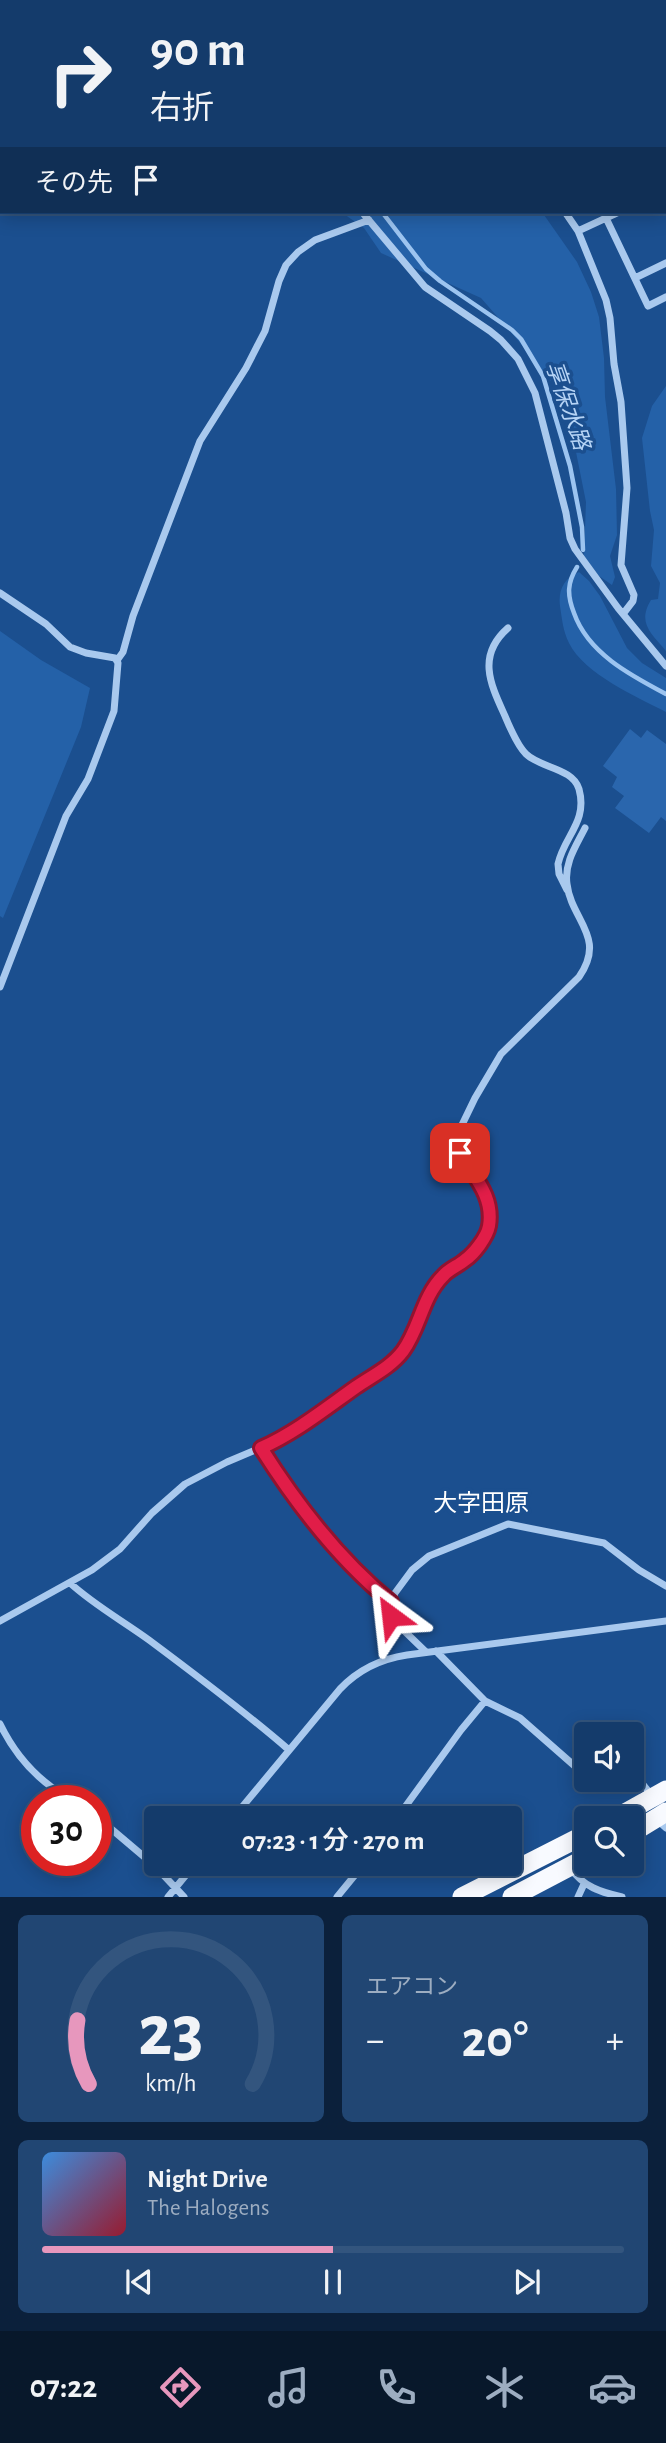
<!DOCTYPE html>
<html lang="ja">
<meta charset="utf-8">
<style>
:root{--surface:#143b6b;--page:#214673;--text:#f1f3f6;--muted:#9dadc1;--line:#33557e;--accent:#e797bd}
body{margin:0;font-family:"Alegreya Sans","Noto Sans JP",sans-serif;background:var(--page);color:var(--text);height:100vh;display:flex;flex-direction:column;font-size:26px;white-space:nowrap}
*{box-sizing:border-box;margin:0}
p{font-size:23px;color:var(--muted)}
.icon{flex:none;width:38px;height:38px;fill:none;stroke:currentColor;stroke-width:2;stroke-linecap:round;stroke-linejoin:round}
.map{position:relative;height:1897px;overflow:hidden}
.sheet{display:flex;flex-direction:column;gap:18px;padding:18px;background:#0b203b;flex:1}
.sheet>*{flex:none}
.guide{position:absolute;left:0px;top:0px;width:667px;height:214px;box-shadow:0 4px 18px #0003,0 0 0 2px var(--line);background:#143b6b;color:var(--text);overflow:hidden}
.buttons{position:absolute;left:574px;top:1722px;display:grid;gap:14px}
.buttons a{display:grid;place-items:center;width:70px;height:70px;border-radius:7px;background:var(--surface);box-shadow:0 4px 18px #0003,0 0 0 2px var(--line);font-size:35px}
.speed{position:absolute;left:21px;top:1785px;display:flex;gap:14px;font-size:35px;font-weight:700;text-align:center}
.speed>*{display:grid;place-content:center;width:91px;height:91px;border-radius:50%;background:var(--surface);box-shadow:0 4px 18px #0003,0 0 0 2px var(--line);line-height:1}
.speed .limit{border:10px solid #d22;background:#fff;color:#111}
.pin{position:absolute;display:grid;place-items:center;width:60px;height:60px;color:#fff;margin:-30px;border-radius:14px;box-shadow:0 4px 10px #0006}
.me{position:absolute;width:77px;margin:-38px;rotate:330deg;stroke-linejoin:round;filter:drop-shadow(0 0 5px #0008)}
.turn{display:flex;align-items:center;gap:24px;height:147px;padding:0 35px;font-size:32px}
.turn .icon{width:91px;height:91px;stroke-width:2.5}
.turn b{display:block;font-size:49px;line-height:60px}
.then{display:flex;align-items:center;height:66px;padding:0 35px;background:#0003;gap:14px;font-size:26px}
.big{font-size:52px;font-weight:600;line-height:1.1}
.sheet .widget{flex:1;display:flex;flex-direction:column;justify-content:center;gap:10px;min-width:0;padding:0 24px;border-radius:10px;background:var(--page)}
.sheet .dial{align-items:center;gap:0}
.dial svg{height:182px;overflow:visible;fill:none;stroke:var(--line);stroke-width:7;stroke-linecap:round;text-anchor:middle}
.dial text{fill:var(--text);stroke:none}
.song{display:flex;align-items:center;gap:21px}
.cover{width:84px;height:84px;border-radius:10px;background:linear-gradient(135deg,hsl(210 70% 55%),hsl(350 70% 35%))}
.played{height:7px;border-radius:4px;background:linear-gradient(90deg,var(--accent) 50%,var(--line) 50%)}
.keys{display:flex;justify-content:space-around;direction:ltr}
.heat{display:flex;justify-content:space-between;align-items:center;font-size:38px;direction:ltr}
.sheet .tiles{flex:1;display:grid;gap:18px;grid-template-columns:1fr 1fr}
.widget:last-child{grid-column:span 2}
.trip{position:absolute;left:144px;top:1806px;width:378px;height:70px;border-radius:7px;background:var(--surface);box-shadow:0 4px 18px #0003,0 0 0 2px var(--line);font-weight:600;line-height:70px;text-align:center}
.tabs{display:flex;height:112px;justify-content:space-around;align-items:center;background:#08182b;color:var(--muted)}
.tabs .icon{width:49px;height:49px}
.tabs .current{color:var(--accent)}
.tabs b{font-size:32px;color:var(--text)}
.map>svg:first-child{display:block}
.green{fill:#2461a8}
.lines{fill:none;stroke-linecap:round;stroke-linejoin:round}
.stream{stroke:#9cc4f0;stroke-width:4.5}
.building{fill:#2a66ad}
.minor{stroke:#a9c9ee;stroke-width:7}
.trunk{stroke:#f8faff;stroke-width:19}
.route-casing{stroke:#92132f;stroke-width:18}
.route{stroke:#e11d48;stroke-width:12}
.labels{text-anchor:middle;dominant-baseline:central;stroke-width:7;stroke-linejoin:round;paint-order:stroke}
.water-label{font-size:23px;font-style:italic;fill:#b5d3f5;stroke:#1b4f8f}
.quarter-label{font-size:24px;fill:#fff;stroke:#1b4f8f}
</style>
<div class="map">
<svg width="666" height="1897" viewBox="0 0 666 1897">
<rect width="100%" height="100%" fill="#1b4f8f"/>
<!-- green -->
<path class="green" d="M341 212H542L577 262 591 292 599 317 604 358 605 397 616 489 617 535 610 556 615 577 612 585 599 576 584 556 586 502 571 427 554 385 521 344 481 298 381 253 364 228Z
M666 386V651C651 633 637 623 651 600L658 599 660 583 651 566 654 530 650 511 642 438 652 406Z
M579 572 589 581 600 596 627 648 642 663 666 678V712C637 697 584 674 569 643 563 631 562 619 560 606 558 590 564 578 579 572Z
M0 631 41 660 90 688 81 727 3 918 0 916Z"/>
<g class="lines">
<!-- stream -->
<path class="stream" d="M252 0 253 2
M382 212 426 269 440 281 512 330 521 339 543 376 570 466 582 527 583 550
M577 567C567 583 567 595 574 613 588 653 630 675 666 694"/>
</g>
<!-- building -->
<path class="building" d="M630 729 641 738 647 730 666 744V821L661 817 649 833 615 808 624 796 612 787 617 777 603 766Z"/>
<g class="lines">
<!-- minor -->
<path class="minor" d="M223 0 224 2
M419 0 420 2
M466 2 470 0
M582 2 586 0
M665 19H666
M665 75H666
M665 135H666
M665 190H666
M362 212 425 287 490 331 501 340 518 359 535 393 566 513 570 538 575 549 618 608 666 666
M565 212 578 231 606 300 610 318 614 364 621 402 627 488 621 565 634 595 633 601 623 614
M606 218 648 306 666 297
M578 231 619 212
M635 278 666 263
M0 593 46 624 70 647 86 653 115 658 118 663 114 711 88 779 66 816 0 987
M508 628C476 656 491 685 505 716 510 728 517 745 526 754 540 768 573 768 579 789 588 822 564 836 558 864L559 874 567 890
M118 659 123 652 133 616 200 441 246 368 265 331 279 281 286 265 298 252 315 240 369 220
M261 1448C297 1505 338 1560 391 1602
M70 1583C94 1605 123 1621 149 1640 196 1675 244 1711 289 1750
M0 1621 92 1570 120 1549 152 1513 185 1484 227 1462 272 1443 316 1417 399 1356 415 1330 434 1287 446 1272 469 1257 488 1229V1197L460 1153 457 1141 460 1129 475 1098 501 1054 579 977C607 937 571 920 567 884 564 863 576 846 585 828
M436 1651 485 1701 520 1718 577 1768 586 1771
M426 1652 393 1620 390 1606 395 1593 412 1570 429 1556 508 1524 604 1543 639 1570 666 1586
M0 1724C16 1757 41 1784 74 1801
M632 1771 653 1797
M96 1816 155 1866 184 1897
M233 1818 340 1689C359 1669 380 1659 407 1655L666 1621
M397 1818 461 1730 485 1701
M656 1819 666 1828
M570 1868C584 1887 600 1892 622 1897
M168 1897 195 1864
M337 1897 364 1864
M578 1897 584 1884"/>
<!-- trunk -->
<path class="trunk" d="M616 1818 666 1790
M632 1833 666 1812
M462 1897 586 1834
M512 1897 586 1858"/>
</g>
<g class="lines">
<defs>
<path id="route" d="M391 1616V1602C338 1559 297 1505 261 1448 295 1433 325 1409 356 1387 372 1376 391 1367 403 1351 420 1328 422 1297 443 1276 449 1269 458 1266 465 1260 474 1254 487 1237 489 1226 494 1196 474 1177 460 1153"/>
</defs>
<!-- route casing -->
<use href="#route" class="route-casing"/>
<!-- route -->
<use href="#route" class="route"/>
</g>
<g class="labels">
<!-- water labels -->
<g class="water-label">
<text transform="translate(567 406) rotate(71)">享保水路</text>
</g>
<!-- quarter labels -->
<g class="quarter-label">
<text x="481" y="1504">大字田原</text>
</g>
</g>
</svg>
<div class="buttons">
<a><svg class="icon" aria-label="sound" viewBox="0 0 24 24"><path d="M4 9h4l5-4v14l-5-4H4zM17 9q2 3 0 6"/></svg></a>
<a><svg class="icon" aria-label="search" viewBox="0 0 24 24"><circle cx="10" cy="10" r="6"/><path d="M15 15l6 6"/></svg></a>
</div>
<div class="speed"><div class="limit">30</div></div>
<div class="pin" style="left:460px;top:1153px;background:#d93025"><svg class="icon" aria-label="arrive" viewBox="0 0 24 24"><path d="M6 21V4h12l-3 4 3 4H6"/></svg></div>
<svg class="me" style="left:391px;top:1616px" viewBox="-20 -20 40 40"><path d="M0-17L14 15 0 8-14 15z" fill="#e11d48" stroke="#fff" stroke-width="4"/></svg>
<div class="trip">07:23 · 1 分 · 270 m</div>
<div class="guide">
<div class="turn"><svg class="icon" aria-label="right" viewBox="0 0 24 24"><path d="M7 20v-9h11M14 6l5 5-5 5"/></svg><div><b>90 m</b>右折</div></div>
<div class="then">その先<svg class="icon" aria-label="arrive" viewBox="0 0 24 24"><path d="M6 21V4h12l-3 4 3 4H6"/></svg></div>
</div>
</div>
<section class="sheet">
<div class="tiles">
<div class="widget dial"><svg viewBox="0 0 100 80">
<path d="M14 69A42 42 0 1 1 86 69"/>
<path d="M14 69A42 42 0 0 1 9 41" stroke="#e797bd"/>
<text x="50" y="56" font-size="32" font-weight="700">23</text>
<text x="50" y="72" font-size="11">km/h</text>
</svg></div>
<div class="widget"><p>エアコン</p>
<div class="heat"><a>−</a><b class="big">20°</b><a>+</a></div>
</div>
<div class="widget">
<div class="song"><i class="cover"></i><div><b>Night Drive</b><p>The Halogens</p></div></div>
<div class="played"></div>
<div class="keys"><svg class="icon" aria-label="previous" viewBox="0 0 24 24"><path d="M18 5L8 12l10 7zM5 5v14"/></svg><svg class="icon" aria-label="pause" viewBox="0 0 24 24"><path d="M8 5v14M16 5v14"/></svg><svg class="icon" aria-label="next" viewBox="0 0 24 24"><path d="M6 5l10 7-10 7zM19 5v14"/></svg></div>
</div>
</div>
</section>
<nav class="tabs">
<b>07:22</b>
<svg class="icon current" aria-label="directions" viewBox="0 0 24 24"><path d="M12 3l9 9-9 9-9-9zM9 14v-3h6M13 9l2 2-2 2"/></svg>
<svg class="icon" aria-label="music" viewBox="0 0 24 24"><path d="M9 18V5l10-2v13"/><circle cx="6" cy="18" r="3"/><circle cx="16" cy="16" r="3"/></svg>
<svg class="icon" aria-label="phone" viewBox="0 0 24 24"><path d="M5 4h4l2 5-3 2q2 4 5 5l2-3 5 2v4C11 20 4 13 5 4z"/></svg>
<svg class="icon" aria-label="climate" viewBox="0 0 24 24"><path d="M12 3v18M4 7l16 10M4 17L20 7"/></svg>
<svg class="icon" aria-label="car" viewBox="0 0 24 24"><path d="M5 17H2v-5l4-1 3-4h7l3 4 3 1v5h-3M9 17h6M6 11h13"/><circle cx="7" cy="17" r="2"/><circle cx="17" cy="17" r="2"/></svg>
</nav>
